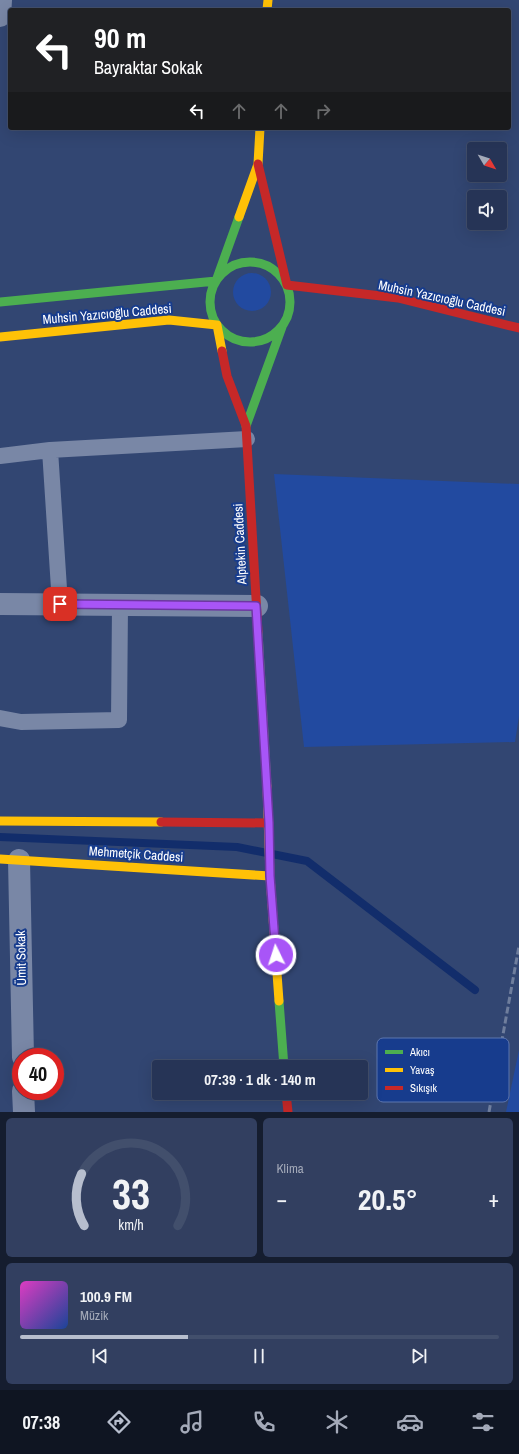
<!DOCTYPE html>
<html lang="tr">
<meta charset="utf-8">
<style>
:root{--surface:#263456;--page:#323f60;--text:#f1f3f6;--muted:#a4aab9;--line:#424f6c;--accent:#b7bece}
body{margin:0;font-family:"Archivo Narrow",sans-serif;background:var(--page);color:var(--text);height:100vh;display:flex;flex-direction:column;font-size:15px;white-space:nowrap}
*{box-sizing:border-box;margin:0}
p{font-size:13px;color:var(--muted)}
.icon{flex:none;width:22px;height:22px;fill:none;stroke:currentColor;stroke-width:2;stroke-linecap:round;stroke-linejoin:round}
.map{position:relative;height:1112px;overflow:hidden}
.drawer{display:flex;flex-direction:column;gap:6px;padding:6px;background:#151d2f;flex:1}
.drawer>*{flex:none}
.top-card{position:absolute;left:8px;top:8px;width:503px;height:122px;border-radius:4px;box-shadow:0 4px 16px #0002,0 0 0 1px var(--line);background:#202124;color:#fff;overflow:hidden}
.needle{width:26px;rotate:129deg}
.buttons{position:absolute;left:467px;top:142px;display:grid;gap:8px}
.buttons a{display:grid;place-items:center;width:40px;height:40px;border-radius:4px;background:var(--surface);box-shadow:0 4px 16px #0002,0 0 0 1px var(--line);font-size:20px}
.speed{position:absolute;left:12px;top:1048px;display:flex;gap:8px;font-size:20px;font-weight:700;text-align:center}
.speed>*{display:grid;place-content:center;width:52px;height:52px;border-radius:50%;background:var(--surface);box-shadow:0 4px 16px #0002,0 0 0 1px var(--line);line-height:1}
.speed .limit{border:6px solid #d22;background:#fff;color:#111}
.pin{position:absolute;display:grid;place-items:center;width:34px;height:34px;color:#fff;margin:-17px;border-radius:8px;box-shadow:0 2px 6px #0006}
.me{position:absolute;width:44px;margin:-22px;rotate:356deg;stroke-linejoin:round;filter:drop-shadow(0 0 3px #0008)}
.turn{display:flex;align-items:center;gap:14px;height:84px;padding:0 20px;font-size:18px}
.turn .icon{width:52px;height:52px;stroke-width:2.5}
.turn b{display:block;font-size:28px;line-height:34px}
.lanes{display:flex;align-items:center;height:38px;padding:0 20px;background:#0003;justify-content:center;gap:20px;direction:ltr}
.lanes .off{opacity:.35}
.big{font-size:30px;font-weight:800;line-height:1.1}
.drawer .tile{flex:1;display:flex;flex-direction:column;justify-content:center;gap:6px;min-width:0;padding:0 14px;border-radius:6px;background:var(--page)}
.drawer .dial{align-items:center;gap:0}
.dial svg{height:104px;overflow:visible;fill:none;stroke:var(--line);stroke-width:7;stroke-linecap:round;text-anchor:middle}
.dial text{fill:var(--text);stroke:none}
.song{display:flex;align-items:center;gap:12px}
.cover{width:48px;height:48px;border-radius:6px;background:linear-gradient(135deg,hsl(310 70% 55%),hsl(220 70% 35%))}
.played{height:4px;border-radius:2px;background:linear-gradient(90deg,var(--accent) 35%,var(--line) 35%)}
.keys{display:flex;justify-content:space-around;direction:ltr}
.heat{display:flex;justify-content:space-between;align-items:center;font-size:22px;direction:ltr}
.drawer .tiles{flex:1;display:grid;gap:6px;grid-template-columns:1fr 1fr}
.tile:last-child{grid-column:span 2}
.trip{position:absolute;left:152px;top:1060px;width:216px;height:40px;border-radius:4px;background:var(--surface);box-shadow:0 4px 16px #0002,0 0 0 1px var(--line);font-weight:800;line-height:40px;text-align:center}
.dock{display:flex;height:64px;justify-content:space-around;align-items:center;background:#0f1522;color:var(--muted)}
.dock .icon{width:28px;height:28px}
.dock .selected{color:var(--accent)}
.dock b{font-size:18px;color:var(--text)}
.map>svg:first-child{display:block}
.green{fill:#224aa0}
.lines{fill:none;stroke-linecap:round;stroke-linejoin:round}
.stream{stroke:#122d6b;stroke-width:8}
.lane{stroke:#7987a6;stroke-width:16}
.street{stroke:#7987a6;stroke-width:22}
.fast{stroke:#4caf50;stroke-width:9}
.slow{stroke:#ffc107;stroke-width:9}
.jam{stroke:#c62828;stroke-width:9}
.rail{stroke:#6f7e9d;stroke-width:3;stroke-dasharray:7 3;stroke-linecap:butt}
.route-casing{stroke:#6d37a1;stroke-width:10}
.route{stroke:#a855f7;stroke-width:7}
.labels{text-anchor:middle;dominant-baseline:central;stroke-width:4;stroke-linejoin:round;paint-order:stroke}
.street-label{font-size:13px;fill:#fff;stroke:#173c8d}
.key{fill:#173c8d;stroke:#5d76af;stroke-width:1}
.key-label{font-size:11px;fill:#fff}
</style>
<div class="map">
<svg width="519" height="1112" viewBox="0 0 519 1112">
<rect width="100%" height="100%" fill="#324672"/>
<!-- green -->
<path class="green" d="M233 292a19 19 0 1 1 38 0a19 19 0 1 1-38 0Z
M274 474 519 484V716L515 742 304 747Z
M519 1050V1112H506Z"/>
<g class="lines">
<!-- stream -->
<path class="stream" d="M0 837 237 847 307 861 475 990"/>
<!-- lane -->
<path class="lane" d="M50 450 60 604
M0 456 50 450 247 439
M0 718 21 722 119 720 120 605"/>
<!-- street -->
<path class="street" d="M0 16 1 0
M0 604 257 606
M19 860 23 1057
M23 1091 24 1112"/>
<!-- fast -->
<path class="fast" d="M210 302a40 40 0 1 1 80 0a40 40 0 1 1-80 0Z
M0 302 216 281 239 217
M246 426 282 327
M258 632 267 786
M279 1001 284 1067"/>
<!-- slow -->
<path class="slow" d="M267 10 268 0
M239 217 258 164 260 128
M0 337 169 320 217 325 222 351
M267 786 270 876 279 1001
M0 821 161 822
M0 859 270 876"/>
<!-- jam -->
<path class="jam" d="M258 164 287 285 398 298 519 328
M222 351 227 376 246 426 258 632
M161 822 269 823
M286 1093 288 1112"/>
<!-- rail -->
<path class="rail" d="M489 1112 519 946"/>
</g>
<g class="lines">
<defs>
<path id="route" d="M60 604 256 606 269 823 270 876 276 955"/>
</defs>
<!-- route casing -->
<use href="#route" class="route-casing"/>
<!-- route -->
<use href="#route" class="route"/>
</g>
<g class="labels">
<!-- street labels -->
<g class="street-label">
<text transform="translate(442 298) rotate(12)">Muhsin Yazıcıoğlu Caddesi</text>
<text transform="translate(107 314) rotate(-5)">Muhsin Yazıcıoğlu Caddesi</text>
<text transform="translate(240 544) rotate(-93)">Alptekin Caddesi</text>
<text transform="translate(136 854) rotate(4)">Mehmetçik Caddesi</text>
<text transform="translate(21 958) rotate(-91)">Ümit Sokak</text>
</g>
</g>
<!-- legend -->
<rect x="377" y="1038" width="132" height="64" rx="6" class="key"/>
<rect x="385" y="1050" width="18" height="4" fill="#4caf50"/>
<rect x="385" y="1068" width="18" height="4" fill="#ffc107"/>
<rect x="385" y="1086" width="18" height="4" fill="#c62828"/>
<g class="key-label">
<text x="410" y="1056">Akıcı</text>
<text x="410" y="1074">Yavaş</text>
<text x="410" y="1092">Sıkışık</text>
</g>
</svg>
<div class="buttons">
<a><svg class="needle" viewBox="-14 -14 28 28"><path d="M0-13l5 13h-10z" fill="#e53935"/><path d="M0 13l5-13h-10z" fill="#a4aab9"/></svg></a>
<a><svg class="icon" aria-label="sound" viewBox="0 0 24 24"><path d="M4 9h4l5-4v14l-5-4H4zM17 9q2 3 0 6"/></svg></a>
</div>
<div class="speed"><div class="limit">40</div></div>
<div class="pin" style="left:60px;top:604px;background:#d93025"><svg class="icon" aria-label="arrive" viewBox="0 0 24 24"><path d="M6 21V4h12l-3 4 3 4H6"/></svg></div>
<svg class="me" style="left:276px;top:955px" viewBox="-20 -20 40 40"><circle r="17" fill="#a855f7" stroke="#fff" stroke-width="3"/><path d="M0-11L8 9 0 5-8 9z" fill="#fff"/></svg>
<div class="trip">07:39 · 1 dk · 140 m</div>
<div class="top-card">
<div class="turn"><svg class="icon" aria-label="left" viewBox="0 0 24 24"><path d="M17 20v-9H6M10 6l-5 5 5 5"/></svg><div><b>90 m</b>Bayraktar Sokak</div></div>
<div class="lanes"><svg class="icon" aria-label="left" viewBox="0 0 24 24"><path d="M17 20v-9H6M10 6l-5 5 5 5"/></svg><svg class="icon off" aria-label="ahead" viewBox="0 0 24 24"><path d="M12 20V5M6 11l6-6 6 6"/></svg><svg class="icon off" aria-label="ahead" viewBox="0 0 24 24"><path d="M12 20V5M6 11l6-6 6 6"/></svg><svg class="icon off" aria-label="right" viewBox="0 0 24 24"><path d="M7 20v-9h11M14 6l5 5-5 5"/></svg></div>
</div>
</div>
<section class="drawer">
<div class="tiles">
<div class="tile dial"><svg viewBox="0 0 100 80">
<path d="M14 69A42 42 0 1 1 86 69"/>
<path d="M14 69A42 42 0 0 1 12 29" stroke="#b7bece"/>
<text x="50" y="56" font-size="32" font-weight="700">33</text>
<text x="50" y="72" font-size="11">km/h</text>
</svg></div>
<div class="tile"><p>Klima</p>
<div class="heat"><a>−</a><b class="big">20.5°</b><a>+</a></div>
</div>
<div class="tile">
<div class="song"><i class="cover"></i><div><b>100.9 FM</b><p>Müzik</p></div></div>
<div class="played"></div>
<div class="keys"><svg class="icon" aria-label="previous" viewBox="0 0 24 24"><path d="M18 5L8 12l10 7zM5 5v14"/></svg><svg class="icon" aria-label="pause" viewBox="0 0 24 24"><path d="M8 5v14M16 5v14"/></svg><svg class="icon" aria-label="next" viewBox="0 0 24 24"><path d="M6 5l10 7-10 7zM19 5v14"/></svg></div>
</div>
</div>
</section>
<nav class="dock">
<b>07:38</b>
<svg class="icon selected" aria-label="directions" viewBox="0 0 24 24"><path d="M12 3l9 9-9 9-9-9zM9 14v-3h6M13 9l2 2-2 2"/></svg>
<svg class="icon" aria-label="music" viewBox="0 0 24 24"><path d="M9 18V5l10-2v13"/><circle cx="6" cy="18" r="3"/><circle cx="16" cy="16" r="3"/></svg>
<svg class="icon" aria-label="phone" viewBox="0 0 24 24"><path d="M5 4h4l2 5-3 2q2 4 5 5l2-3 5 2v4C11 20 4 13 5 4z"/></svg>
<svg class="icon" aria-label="climate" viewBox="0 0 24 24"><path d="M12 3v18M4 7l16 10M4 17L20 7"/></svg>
<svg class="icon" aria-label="car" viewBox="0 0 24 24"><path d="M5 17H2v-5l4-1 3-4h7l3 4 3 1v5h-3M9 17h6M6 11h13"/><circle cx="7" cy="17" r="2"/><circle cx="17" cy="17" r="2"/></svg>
<svg class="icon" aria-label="filters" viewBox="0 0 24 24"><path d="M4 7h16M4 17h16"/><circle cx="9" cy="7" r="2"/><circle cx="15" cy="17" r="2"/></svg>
</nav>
